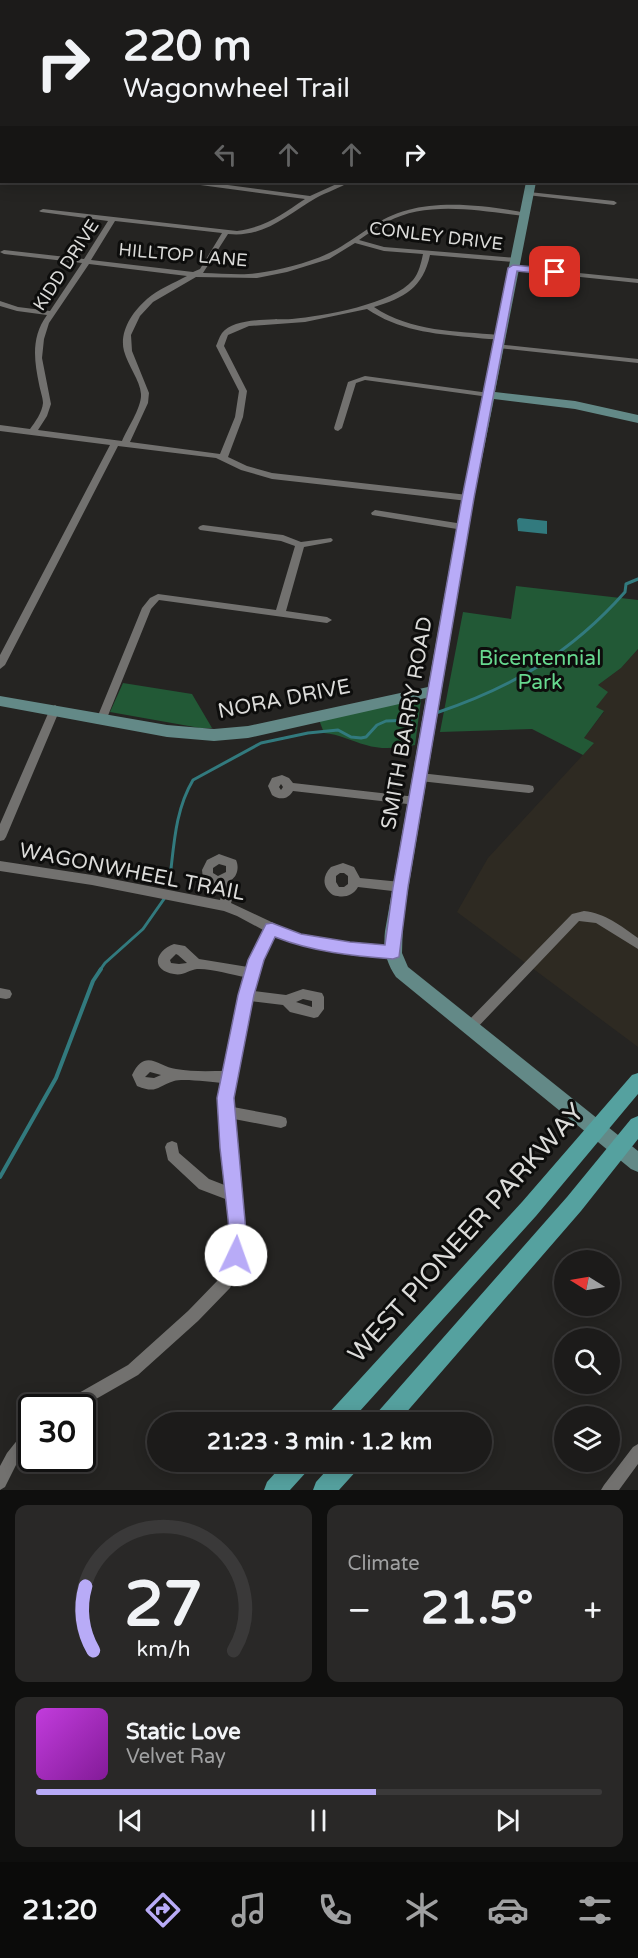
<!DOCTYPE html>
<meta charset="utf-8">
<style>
:root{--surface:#1c1b1a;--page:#292827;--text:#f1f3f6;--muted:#a0a1a2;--line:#3a3939;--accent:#b8abf7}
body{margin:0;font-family:"Varela Round",sans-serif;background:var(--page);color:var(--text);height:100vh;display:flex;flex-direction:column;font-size:22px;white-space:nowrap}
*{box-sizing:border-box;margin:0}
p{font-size:20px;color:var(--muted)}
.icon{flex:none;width:33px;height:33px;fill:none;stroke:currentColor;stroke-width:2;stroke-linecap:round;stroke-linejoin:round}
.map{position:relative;height:1490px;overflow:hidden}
.details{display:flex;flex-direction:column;gap:15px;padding:15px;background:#0f0f0e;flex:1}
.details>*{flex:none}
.guide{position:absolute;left:0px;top:0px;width:639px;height:183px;box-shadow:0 3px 15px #0003,0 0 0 2px var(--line);background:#1c1b1a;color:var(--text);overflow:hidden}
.needle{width:39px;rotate:281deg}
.controls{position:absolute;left:554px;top:1250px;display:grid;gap:12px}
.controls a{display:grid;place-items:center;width:66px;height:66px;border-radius:50%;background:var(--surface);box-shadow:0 3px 15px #0003,0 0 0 2px var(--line);font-size:30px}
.speed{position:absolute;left:18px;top:1394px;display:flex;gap:12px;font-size:30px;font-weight:700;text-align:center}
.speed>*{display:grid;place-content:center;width:78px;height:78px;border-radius:50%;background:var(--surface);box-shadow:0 3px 15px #0003,0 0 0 2px var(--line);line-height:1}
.speed .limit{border:3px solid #111;border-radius:9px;background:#fff;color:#111}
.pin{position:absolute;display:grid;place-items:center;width:51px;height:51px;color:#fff;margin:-26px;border-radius:12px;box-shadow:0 3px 9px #0006}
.me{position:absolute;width:66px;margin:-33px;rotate:3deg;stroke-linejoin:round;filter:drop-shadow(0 0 4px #0008)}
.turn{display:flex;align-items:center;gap:21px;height:126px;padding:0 24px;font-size:27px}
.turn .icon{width:78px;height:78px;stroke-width:2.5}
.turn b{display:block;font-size:42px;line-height:51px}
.lanes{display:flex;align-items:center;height:57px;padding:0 24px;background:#0003;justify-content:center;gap:30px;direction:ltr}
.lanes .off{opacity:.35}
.big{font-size:45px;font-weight:700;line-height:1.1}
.details .card{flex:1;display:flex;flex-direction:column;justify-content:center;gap:9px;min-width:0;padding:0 21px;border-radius:12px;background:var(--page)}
.details .dial{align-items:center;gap:0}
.dial svg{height:156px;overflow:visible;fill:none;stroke:var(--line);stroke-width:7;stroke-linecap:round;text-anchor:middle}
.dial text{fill:var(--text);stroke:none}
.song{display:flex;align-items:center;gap:18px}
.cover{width:72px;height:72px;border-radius:9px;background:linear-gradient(135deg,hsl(290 70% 55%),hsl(290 70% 35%))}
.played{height:6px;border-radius:3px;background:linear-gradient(90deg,var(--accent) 60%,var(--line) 60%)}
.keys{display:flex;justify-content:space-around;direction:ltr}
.heat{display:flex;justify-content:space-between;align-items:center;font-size:33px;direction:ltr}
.details .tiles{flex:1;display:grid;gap:15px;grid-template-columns:1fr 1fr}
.card:last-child{grid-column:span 2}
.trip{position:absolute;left:147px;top:1412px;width:345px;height:60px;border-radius:30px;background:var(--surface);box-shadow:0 3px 15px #0003,0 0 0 2px var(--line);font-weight:700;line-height:60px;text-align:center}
.dock{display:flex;height:96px;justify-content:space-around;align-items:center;background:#0b0b0a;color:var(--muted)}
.dock .icon{width:42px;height:42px}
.dock .selected{color:var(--accent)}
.dock b{font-size:27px;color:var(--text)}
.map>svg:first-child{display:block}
.built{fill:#2e2a22}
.green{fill:#225936}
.water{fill:#327a7e}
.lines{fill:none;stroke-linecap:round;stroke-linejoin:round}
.stream-far1{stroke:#327a7e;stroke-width:3}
.stream{stroke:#327a7e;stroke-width:4}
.street{fill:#72716f;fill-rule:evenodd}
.secondary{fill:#638987;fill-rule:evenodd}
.primary{fill:#55a19f;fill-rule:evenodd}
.route{fill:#b8abf7;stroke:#786fa1;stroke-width:1.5}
.labels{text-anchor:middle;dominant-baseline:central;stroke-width:6;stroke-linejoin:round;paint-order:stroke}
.far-street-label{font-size:18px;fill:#dbdbd9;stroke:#0d0d0c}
.park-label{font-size:21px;fill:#67d98f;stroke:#0d0d0c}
.street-label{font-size:21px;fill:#dbdbd9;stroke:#0d0d0c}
.near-street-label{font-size:26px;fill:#dbdbd9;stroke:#0d0d0c}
</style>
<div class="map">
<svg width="638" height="1490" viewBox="0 0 638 1490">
<rect width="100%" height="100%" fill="#252422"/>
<!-- built -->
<path class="built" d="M638 649V1047L457 912 488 858 593 744 583 739 604 712 596 707 598 685 621 668Z"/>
<!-- green -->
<path class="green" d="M516 586 638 600V649L621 668 598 685 608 692 596 707 604 711 584 738 594 743 583 755 532 729 440 732 463 612 511 619Z
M123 683 192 694 212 728H200L110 712Z
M412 698 421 700 415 745C398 748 382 750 366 745 351 741 339 734 324 733L318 717Z"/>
<!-- water -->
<path class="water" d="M519 518 547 521V534L518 531 517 520Z"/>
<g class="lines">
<!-- stream-far1 -->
<path class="stream-far1" d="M436 713C513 687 571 653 625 592L626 584 638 579
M169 885C174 849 174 812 193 780L261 743 308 733 338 730 351 737 361 738 366 737 377 725 386 721 411 720
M100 970 105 963 143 929 164 899"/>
<!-- stream -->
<path class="stream" d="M0 1177 56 1078 93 981 101 969"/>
<!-- street -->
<path class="street" d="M276 0H288L289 1 278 2Z
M384 0H391L392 2H385Z
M432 0H439L431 2Z
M529 0 554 2H531Z
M607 0H613L606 2Z
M2 90V96H0V91Z
M0 122H2V126H0Z
M0 160H2V164H0Z
M190 182H205L310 196 341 182H349C340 188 327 192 316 198 287 215 264 238 228 234L203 273C221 273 241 276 258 273 282 270 316 261 337 249 363 234 378 218 408 210 443 200 492 206 526 213L528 214 524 216C480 211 428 200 387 222 377 227 368 234 359 240L384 247 517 258 518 260 514 262 430 255C423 288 404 298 374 307 411 332 456 331 499 335L503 337 502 339C491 340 480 338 469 337 433 334 398 330 367 309L305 322 249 326 228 335 224 346 247 391 243 417 228 457 247 466 272 473 468 495 472 498 468 501 272 479 241 470 216 458 118 446 5 665 0 669V655L110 445 0 431V425L30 429C35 422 42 413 43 403 43 398 40 390 39 384 34 360 31 337 47 315L17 311 0 306V301L18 307 50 311 82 263 4 254 0 252 4 250 84 259 108 221 41 212 39 211 43 209 237 231C266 227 281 215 305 199L193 184ZM115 221 222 233 200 269 193 272 91 260ZM355 243 384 251 423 254C421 263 419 273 413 280 393 304 324 316 292 319 274 320 234 317 222 333 219 337 218 342 216 346L239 391 235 417 220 454 130 442 148 403 149 393 132 351 131 335 140 316 153 302 196 277 257 278 287 272 329 259ZM89 264 187 276C174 283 158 289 147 299 132 312 119 332 124 351 128 366 140 380 141 394 142 407 127 429 122 441L38 430 47 416 51 404 42 358 44 339 49 323Z
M529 192 614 201 617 203 614 205 527 195 526 194Z
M510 266 638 279V283L513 270H510Z
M495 344 638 359V363L498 348H495Z
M365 376 489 393 493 395 489 397 365 380 356 383 342 428 338 431 335 430 334 428 348 382Z
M375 510 463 524 468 527 463 530 372 515 371 513Z
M203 525 283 535 301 542 331 538 333 540 331 542 304 547 286 611 327 617 332 620 327 623 159 600 151 609 107 718 102 722 98 721 97 718 142 608 150 598 158 594 276 610 295 546 281 541 200 530 198 528 200 526Z
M55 705 60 709 6 837 4 840 0 841V824L50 709Z
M420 773 529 785 533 786 534 789 533 792 529 793 420 781 416 780 415 777 416 774Z
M282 775 289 778 293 783 416 797 420 798 421 801 420 804 416 805 293 791C288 800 279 800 272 795L268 786 272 778ZM281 784 283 787 281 790 279 787Z
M219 854 236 860C239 866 238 876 231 880L235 890 231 903 299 935 339 943 393 947 397 948 399 952 397 956 393 957C352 955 312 952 274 936L262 960 253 991 286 995 303 989 322 993 324 997V1009L318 1017 314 1018 290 1012 283 1005 251 1001 232 1098 233 1107 281 1116 286 1118 287 1122 286 1126 281 1128 234 1119 245 1243 239 1270 230 1288 198 1321 138 1375 82 1407H61L63 1402 128 1365 188 1311 220 1278 225 1268 231 1243 228 1200 199 1189 168 1160 165 1147 167 1143 172 1141 177 1143 179 1153 209 1179 227 1186C224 1152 216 1116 223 1083 212 1082 182 1078 174 1081 156 1087 157 1094 137 1086L132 1075C145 1047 159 1067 176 1069 192 1072 209 1071 225 1071L245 977C233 975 209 968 197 969 189 970 183 976 174 974 150 970 155 951 174 944L185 946 199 959 248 967 265 931 237 916 224 911 92 885 0 871V861L92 875 220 900 223 890 222 885 218 887 203 879 202 870 207 860ZM219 864 226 866V872L218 876 213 873V868ZM176 954 178 955 187 963 179 964 171 963 170 960ZM303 999 312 1001V1007L296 1002ZM150 1072 161 1075 154 1078 145 1077Z
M343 863 354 867 360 878 401 882 405 884 407 887 405 890 401 892 358 887C352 897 343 898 333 895 322 887 322 876 331 867ZM340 873H344L348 876V884L344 887H339L336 882V876Z
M584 911C605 913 621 926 638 938V949L596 923 579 921 474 1031 470 1032 466 1031 464 1027 466 1023 572 914Z
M0 988 10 990 12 994 10 998 6 999 0 998Z
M32 1426V1446L17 1463 5 1487 0 1490V1466L7 1453 27 1428Z
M638 1444V1464L619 1490H601L604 1485 633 1447Z"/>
<!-- secondary -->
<path class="secondary" d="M561 0H569V2H561Z
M0 80 2 81V87L0 86Z
M526 182H536L495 392 575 401 638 415V423L575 409 494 399 474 498 403 920 402 953 408 967 638 1151V1172L631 1169 396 977C386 962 383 949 385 931L426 698 248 738 214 741 167 737 0 706V696L167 725 214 729 248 726 428 687 462 498Z"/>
<!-- primary -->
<path class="primary" d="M638 1073V1094L536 1216 350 1422H325L328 1414 522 1202 632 1075Z
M638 1116V1139L581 1211 398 1422H373L376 1414 567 1197 631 1119Z
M286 1461H312L309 1469 290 1490H264L267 1482Z
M335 1461H361L358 1469 339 1490H313L316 1482Z"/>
</g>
<!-- route -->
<path class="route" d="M513 265 555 269 559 272 555 275 517 271 474 498 408 887 399 957 393 959C353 956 313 952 275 937L264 960 254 995 234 1098 247 1243 242 1261 236 1264 229 1261 227 1255 230 1243 228 1219 220 1148 217 1098 238 995 248 960 266 924 272 923 301 934 350 942 385 945 393 887 462 498 508 268Z"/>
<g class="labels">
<!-- far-street labels -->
<g class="far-street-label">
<text transform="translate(436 236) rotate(7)">CONLEY DRIVE</text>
<text transform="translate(183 255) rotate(5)">HILLTOP LANE</text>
<text transform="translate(66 265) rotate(-57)">KIDD DRIVE</text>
</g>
<!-- park labels -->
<g class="park-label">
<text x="540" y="658">Bicentennial<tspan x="540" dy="24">Park</tspan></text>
</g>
<!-- street labels -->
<g class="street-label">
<text transform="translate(284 699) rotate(-11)">NORA DRIVE</text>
<text transform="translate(407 723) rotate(-80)">SMITH BARRY ROAD</text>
<text transform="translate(132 872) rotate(11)">WAGONWHEEL TRAIL</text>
</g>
<!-- near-street labels -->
<g class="near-street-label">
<text transform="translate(466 1233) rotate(-48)">WEST PIONEER PARKWAY</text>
</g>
</g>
</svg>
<div class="controls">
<a><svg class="needle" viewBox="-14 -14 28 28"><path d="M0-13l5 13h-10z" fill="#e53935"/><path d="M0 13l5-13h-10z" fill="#a0a1a2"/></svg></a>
<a><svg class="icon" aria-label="search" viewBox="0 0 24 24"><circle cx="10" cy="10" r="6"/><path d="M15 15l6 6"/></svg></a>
<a><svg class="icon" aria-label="layers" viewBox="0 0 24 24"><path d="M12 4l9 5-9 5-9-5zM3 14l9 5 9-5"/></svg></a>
</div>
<div class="speed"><div class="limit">30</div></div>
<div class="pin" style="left:555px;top:272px;background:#d93025"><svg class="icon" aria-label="arrive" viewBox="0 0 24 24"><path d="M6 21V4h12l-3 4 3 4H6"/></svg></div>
<svg class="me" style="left:236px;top:1255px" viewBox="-20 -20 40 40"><circle r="19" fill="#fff"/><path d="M0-13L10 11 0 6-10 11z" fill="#b8abf7"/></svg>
<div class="trip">21:23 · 3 min · 1.2 km</div>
<div class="guide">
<div class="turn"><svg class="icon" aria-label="right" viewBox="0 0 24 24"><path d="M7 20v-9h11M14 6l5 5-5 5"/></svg><div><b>220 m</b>Wagonwheel Trail</div></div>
<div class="lanes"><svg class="icon off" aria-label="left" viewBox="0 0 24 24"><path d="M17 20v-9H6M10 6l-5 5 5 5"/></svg><svg class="icon off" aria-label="ahead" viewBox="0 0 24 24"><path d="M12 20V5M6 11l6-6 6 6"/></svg><svg class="icon off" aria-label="ahead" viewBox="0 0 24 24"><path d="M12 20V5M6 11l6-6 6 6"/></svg><svg class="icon" aria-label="right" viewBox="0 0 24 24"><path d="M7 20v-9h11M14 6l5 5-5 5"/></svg></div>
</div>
</div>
<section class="details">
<div class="tiles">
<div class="card dial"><svg viewBox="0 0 100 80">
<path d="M14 69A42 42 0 1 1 86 69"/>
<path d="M14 69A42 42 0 0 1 10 36" stroke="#b8abf7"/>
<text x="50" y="56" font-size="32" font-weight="700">27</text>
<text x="50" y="72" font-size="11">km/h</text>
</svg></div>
<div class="card"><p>Climate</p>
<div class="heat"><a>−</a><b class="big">21.5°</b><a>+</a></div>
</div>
<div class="card">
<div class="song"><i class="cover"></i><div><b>Static Love</b><p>Velvet Ray</p></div></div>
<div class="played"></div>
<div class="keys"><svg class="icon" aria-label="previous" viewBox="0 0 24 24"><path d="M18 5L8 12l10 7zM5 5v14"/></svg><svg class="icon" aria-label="pause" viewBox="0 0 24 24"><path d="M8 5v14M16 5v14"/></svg><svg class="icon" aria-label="next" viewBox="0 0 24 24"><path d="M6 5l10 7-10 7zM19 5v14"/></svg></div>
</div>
</div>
</section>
<nav class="dock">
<b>21:20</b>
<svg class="icon selected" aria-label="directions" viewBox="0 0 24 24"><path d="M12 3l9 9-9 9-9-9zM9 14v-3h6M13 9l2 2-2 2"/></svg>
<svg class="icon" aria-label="music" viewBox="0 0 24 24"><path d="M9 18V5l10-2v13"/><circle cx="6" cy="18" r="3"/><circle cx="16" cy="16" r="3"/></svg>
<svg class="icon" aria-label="phone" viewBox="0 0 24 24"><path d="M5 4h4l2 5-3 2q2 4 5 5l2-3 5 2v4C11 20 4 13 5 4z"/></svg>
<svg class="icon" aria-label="climate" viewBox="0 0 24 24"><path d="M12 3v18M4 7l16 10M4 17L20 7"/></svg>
<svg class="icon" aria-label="car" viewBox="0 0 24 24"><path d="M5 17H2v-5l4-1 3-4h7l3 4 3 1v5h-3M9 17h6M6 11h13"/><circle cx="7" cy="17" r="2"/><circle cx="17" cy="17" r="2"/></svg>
<svg class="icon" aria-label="filters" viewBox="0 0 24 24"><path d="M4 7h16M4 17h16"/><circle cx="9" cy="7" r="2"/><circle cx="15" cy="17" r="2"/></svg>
</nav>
